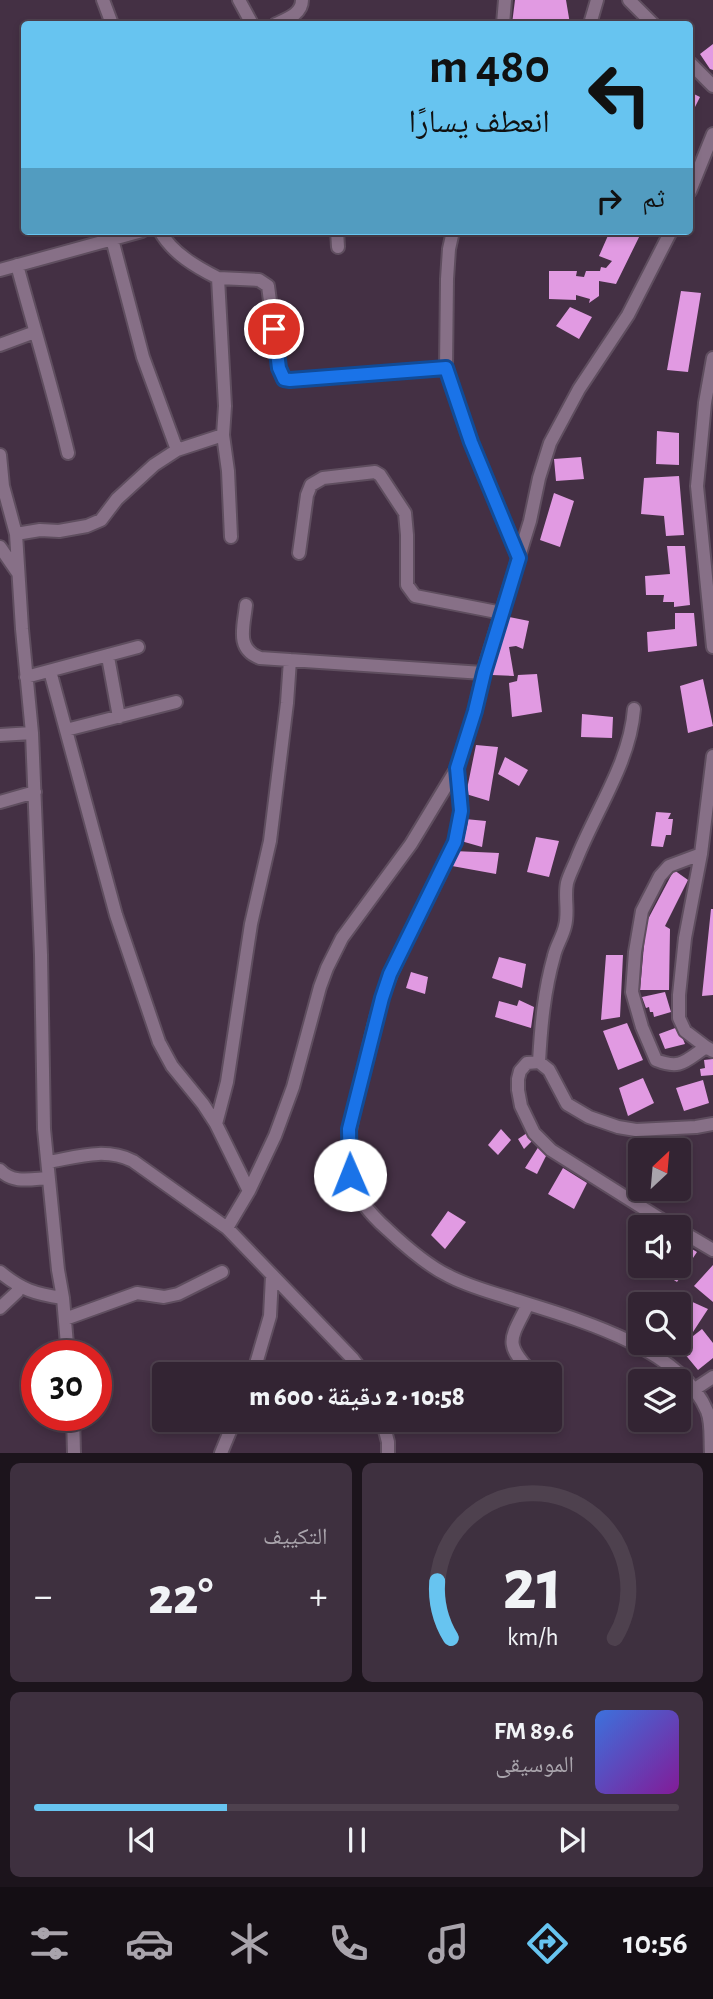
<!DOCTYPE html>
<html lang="ar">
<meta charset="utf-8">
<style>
:root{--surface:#332433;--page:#3e303f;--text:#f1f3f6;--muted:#a9a4ac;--line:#4e414e;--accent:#67c4f0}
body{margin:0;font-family:"Alegreya Sans","Noto Naskh Arabic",sans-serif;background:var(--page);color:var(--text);direction:rtl;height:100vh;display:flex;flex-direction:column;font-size:26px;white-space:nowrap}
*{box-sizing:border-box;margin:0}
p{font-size:23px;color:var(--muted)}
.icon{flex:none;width:38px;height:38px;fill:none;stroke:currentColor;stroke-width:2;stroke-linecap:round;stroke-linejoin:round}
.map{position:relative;height:1453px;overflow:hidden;direction:ltr}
.sheet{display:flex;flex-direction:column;gap:10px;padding:10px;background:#1c141c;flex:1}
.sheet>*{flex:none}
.guide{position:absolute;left:21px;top:21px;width:672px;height:214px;border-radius:7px;box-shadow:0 4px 10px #0003,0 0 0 2px var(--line);direction:rtl;background:#67c4f0;color:#111;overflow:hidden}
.needle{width:46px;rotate:26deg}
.tools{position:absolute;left:628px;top:1138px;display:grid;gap:14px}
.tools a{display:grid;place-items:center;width:63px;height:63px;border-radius:7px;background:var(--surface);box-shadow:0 4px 10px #0003,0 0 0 2px var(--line);font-size:35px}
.speed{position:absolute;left:21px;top:1340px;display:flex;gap:14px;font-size:35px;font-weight:700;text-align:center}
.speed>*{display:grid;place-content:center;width:91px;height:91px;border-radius:50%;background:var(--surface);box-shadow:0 4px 10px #0003,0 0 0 2px var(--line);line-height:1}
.speed .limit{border:10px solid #d22;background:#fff;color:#111}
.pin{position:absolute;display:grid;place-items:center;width:60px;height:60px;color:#fff;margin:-30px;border:4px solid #fff;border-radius:50%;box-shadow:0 2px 7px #0007}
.me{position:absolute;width:77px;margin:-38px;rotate:359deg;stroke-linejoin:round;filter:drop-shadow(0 0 5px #0008)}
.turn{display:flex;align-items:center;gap:24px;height:147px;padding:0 28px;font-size:32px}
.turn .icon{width:91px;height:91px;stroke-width:2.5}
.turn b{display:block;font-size:49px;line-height:60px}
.then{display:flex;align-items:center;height:66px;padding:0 28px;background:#0003;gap:14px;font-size:26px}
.big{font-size:52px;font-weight:800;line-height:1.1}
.sheet .card{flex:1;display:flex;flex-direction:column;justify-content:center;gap:10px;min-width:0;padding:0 24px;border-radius:10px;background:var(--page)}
.sheet .dial{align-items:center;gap:0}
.dial svg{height:182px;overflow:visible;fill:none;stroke:var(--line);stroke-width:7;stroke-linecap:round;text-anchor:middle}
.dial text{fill:var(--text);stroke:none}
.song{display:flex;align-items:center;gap:21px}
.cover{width:84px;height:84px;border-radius:10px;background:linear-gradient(135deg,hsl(220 70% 55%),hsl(290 70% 35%))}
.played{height:7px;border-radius:4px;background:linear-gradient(90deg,var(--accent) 30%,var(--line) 30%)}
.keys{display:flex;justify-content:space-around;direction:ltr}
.heat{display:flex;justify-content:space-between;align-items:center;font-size:38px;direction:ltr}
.sheet .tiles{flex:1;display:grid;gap:10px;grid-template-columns:1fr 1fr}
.card:last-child{grid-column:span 2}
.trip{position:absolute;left:152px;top:1362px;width:410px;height:70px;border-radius:7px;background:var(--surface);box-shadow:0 4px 10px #0003,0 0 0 2px var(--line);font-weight:800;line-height:70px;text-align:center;direction:rtl}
.menu{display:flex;height:112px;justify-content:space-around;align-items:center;background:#140e14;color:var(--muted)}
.menu .icon{width:49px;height:49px}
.menu .active{color:var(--accent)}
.menu b{font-size:32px;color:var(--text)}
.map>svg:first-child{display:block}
.building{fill:#e19ae2}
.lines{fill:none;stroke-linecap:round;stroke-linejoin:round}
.minor-casing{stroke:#5f4e5f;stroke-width:16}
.minor{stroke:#877087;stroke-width:12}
.route-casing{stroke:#114b97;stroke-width:18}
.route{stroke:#1a73e8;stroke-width:12}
</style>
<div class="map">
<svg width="713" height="1453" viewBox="0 0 713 1453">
<rect width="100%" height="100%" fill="#443044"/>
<!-- building -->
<path class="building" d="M515 0H566L570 24H512Z
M713 44V70L710 69 700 54Z
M690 92 700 97 690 117Z
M610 231H642L616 284 599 281V296L589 303 590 299 576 295V300L549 299V271H577L576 276 584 277 586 271H600L601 267 606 268 612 261 599 256Z
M681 291 701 293 688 372 667 370Z
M570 307 592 317 579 339 556 326Z
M657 431 679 433V465L656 464Z
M581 457 584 479 556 481 554 459Z
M679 476 684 535 666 536 664 516 641 514 644 478Z
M554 493 574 501 560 547 540 540Z
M667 546H685L690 605 674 607V602H663L664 595H646L645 576 670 574Z
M675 613H694L697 646 648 652 647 632 675 629Z
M505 616 529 621 523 649 516 646 509 647 514 676 492 675Z
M537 674 542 712 512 717 509 683 517 681 518 675Z
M703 679 713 726 688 733 680 686Z
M582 714 613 717 612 738 581 737Z
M476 745 498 747 489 801 466 794Z
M505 757 528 770 519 786 498 774Z
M656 812 671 813 668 819H673L671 835H666L663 847 651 846Z
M465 819 486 821 482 847 461 841Z
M536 837 559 841 549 877 527 872Z
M454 851 499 853 496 874 452 866Z
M674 870 688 880 665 926 670 929 669 990H640L646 923Z
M711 909H713V995L702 996Z
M606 955H623L620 1017 601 1020Z
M499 957 526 964 522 988 492 978Z
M411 972 428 977 425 994 406 988Z
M665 992 671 1012 654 1017 653 1012H650L649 1007 646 1008 642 997Z
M519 1000 534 1007 531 1028 495 1017 499 1001 517 1006Z
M627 1023 643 1060 618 1070 603 1031Z
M678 1027 685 1044 665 1049 659 1034Z
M713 1059V1075L701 1076 700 1069 705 1068 704 1060Z
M643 1078 654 1103 628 1116 619 1088Z
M703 1080 709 1103 684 1111 676 1088Z
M501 1129 511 1140 498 1155 488 1145Z
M527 1133 533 1140 524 1149 518 1139Z
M539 1146 548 1152 537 1174 525 1168Z
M563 1168 587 1183 574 1209 548 1194Z
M448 1211 466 1222 445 1249 431 1235Z
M680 1242 697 1252 677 1282 658 1270 662 1265H679Z
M713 1265V1302L694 1286Z
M677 1295 708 1309 693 1332 679 1323V1304H672Z
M702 1329 713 1343V1358L698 1370 679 1347Z"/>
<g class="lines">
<defs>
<path id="minor" d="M103 0 112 24
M239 0 252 24
M629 0 653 24
M276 24C287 19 302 14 302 0
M503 24 505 0
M590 24 597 0
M690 63 713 86
M690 191 713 134
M160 231C172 253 196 267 218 278L225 406 223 435 228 471 231 537
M337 231 338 247
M453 231 449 249 447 279 446 368 471 442 519 558
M112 239 143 357 177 450
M17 265C34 328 53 390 68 453
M0 270 142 231
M218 278 259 280 268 286 279 368 284 379 290 380 446 368
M0 345 35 332
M713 358 705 403 697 486 713 647
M0 455 3 486 16 534 22 629 32 733 41 955 44 1129 58 1270 63 1298 68 1356
M16 534 40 530 59 531 87 526 101 520 117 499 154 465 177 450 223 435
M0 547 18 573
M299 553 307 495 311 485 323 478 375 472 380 475 405 513 407 535V585L415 596 502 613
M246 605C244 626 235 649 260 658L483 673
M108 657 119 717
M50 671 116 915 159 1042 172 1066 203 1104 216 1124 249 1191
M26 677 138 647
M66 730 176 702
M0 735 32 733
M713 756 701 854 685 938 679 995V1018L685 1031 706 1047 713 1051
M457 768C459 785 463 803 460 821 456 843 445 864 435 884 420 914 404 944 391 974 376 1009 369 1049 360 1086 353 1113 344 1147 350 1175 355 1197 372 1216 388 1230 405 1246 427 1265 447 1275 465 1285 487 1291 506 1297 569 1317 680 1345 707 1411 712 1423 710 1440 711 1453
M0 802 35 792
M701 854 669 866 660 876 642 911 635 952 632 992 642 1027 656 1060C681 1070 685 1061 706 1047
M539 1062C541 1026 544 991 554 956 556 946 563 936 565 926 569 912 564 897 567 883 569 875 574 866 577 858 596 810 630 762 634 709
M216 1124 227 1082 251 924 270 841 287 703 290 660
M48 1162C77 1157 105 1147 133 1161L227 1228 353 1359 364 1374
M0 1170C13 1184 31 1179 48 1178
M673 1227 551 1150 534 1133 521 1106 518 1090V1079L520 1071 527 1063 539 1062 549 1070 567 1104 589 1117 618 1127 636 1130 696 1127 713 1124
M227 1228 249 1191 275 1136 293 1087 320 987 327 968 342 938 411 844 457 768 475 711 483 673 530 521 539 478 550 443 579 389 628 315 671 231
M679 1230 713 1250
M0 1272C22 1290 35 1294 63 1298
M528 1304C510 1340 503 1343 533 1374
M0 1308 17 1292 19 1287
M65 1319 137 1293 164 1297 178 1294 222 1272
M253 1374 270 1316 272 1276
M695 1389 713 1377
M73 1416 74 1453
M382 1419 388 1442V1453
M221 1453 235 1419"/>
</defs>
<!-- minor casing -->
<use href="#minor" class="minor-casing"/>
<!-- minor -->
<use href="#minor" class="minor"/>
</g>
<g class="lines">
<defs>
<path id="route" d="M274 329 279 368 284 379 290 380 446 368 471 442 519 558 484 673 475 711 457 768 461 811 455 842 390 974 382 998 349 1129 350 1175"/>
</defs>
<!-- route casing -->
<use href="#route" class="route-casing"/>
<!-- route -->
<use href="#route" class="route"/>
</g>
</svg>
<div class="tools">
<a><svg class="needle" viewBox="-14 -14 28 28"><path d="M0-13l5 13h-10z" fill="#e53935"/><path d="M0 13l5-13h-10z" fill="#a9a4ac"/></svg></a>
<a><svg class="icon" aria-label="sound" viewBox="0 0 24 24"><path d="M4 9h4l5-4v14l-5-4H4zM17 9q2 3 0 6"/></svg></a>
<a><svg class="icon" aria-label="search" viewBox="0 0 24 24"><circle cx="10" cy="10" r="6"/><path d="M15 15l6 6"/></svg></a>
<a><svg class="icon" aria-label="layers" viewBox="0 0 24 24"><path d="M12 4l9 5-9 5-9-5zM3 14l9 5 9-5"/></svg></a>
</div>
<div class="speed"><div class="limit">30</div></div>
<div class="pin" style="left:274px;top:329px;background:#d93025"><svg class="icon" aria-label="arrive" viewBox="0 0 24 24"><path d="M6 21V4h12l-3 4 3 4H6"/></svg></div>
<svg class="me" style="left:350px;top:1175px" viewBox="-20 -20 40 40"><circle r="19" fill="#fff"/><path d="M0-13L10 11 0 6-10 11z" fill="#1a73e8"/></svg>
<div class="trip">10:58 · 2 دقيقة · 600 m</div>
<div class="guide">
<div class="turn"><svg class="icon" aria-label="left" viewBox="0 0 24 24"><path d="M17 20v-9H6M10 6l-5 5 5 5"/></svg><div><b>480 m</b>انعطف يسارًا</div></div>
<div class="then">ثم<svg class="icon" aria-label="right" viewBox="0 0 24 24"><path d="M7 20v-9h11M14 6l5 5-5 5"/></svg></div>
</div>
</div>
<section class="sheet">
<div class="tiles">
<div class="card dial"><svg viewBox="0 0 100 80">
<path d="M14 69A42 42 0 1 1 86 69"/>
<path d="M14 69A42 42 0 0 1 8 44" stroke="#67c4f0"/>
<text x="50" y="56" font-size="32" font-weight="700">21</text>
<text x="50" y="72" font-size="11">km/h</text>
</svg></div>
<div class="card"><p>التكييف</p>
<div class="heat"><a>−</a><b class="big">22°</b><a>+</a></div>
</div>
<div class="card">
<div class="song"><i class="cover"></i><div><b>89.6 FM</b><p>الموسيقى</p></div></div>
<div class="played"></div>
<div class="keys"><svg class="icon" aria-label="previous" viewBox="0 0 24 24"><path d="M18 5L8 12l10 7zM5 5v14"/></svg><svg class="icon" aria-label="pause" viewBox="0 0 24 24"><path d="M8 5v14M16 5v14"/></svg><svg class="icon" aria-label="next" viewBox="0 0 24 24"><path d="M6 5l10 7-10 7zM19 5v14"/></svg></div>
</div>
</div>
</section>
<nav class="menu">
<b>10:56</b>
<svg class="icon active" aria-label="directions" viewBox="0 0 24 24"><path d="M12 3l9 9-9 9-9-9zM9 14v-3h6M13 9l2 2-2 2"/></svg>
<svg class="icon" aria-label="music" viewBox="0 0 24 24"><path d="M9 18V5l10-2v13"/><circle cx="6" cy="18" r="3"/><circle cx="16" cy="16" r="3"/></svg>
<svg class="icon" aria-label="phone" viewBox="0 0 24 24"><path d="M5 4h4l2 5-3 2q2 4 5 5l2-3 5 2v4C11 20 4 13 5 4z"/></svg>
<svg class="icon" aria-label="climate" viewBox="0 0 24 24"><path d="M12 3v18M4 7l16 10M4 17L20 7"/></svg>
<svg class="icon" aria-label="car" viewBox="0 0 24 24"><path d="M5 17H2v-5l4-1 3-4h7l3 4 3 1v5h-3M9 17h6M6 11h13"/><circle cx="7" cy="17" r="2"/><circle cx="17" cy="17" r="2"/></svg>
<svg class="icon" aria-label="filters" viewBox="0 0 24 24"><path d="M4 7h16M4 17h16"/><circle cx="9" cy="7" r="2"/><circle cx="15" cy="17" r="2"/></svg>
</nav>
